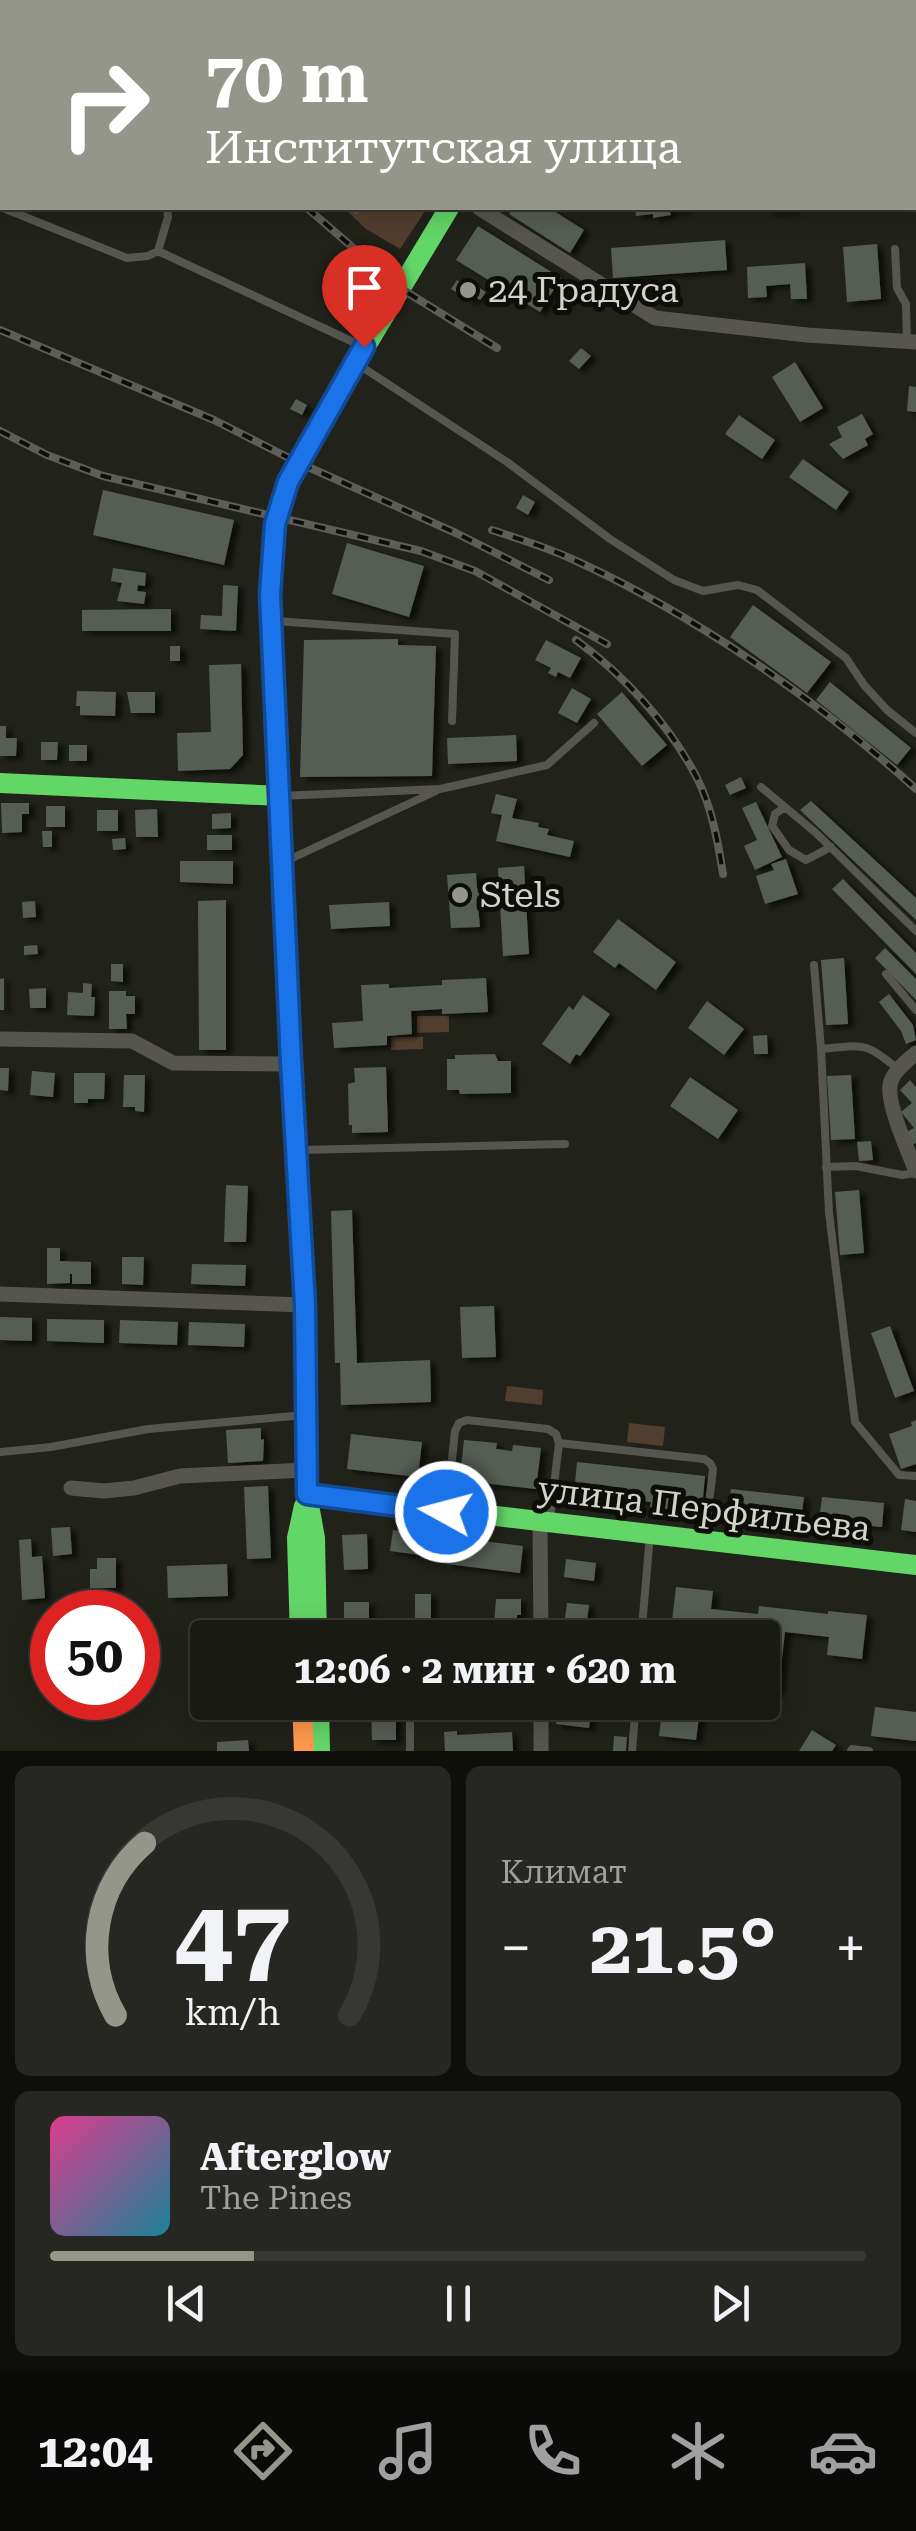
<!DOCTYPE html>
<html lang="ru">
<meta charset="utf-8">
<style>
:root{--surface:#191a14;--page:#262722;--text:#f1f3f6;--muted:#9fa1a0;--line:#373834;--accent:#94968c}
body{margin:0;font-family:"Roboto Serif",serif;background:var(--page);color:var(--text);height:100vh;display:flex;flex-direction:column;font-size:38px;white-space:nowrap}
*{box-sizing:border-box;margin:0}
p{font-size:32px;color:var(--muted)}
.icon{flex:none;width:55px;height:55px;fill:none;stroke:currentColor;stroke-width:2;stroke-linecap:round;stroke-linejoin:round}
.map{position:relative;height:1751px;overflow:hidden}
.panel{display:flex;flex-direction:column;gap:15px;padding:15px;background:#0e0e0b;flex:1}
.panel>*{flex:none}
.guide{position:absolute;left:0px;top:0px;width:918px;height:210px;box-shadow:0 5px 25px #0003,0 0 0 2px var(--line);background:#94968c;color:#fff;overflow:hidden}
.speed{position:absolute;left:30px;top:1590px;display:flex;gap:20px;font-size:50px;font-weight:700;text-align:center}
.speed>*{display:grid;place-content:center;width:130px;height:130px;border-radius:50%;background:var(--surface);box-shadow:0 5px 25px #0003,0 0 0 2px var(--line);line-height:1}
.speed .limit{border:15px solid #d22;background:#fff;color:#111}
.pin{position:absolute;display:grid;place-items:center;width:85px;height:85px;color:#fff;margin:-102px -42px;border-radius:50% 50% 50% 0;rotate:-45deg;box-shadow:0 0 10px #0007}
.pin .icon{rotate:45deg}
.me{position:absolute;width:110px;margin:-55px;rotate:277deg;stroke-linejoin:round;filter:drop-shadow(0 0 8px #0008)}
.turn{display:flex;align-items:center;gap:35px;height:210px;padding:0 40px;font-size:45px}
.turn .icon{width:130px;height:130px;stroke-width:2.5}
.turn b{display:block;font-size:70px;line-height:85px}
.big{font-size:75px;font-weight:700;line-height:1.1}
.panel .card{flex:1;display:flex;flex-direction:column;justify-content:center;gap:15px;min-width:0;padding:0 35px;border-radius:15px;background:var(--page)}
.panel .dial{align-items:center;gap:0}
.dial svg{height:260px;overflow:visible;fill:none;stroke:var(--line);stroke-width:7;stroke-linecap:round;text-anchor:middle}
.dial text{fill:var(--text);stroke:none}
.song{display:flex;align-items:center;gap:30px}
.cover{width:120px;height:120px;border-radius:15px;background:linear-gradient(135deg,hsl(330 70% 55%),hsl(190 70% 35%))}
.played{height:10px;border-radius:5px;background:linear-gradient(90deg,var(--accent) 25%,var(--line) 25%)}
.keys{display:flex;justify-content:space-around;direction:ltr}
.heat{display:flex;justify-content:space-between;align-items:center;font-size:55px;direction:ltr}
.panel .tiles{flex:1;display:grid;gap:15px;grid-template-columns:1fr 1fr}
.card:last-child{grid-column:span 2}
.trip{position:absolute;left:190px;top:1620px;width:590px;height:100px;border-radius:10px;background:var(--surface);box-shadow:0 5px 25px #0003,0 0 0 2px var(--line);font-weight:700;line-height:100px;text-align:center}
.tabs{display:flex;height:160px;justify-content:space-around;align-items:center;background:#0a0a08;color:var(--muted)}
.tabs .icon{width:70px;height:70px}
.tabs .selected{color:var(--accent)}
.tabs b{font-size:45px;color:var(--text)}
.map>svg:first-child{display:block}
.green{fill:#523e2e}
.building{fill:#565d54;filter:url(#shadow)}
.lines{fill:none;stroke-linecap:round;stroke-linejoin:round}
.lane{stroke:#57554f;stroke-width:8}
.street{stroke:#57554f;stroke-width:15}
.fast{stroke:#63d668;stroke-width:20}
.slow{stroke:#ff974d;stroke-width:20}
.jam{stroke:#b3261e;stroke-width:20}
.rail-casing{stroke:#5d5e56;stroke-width:8}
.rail{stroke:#0d0e07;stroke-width:4;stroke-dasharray:11;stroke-linecap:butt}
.route-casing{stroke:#114b97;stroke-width:25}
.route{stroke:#1a73e8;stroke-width:18}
.poi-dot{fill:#94968c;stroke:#0d0e07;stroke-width:4}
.labels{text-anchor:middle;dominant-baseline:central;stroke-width:10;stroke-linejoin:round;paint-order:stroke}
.poi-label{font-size:35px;fill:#d2d4c9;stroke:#0d0e07;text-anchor:start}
.street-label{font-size:35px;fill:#d2d4c9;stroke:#0d0e07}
</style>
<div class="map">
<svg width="916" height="1751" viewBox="0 0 916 1751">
<defs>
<filter id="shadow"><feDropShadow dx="6" dy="3.5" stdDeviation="2.5" flood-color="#0009"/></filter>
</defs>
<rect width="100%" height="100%" fill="#21221a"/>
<!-- green -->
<path class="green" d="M232 0H564L563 2H233Z
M344 208H427L400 249 366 229Z
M449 1016V1032L417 1033V1016Z
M391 1037H423V1049L391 1050Z
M507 1386 543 1390 542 1405 505 1401Z
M629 1423 665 1427 663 1446 627 1442Z"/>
<!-- building -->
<path class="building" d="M513 208H549L584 230 570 253 509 214Z
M635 208H686V210L670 212 671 215 653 218V214L636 216Z
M768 208H794V211L768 212Z
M478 226 561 278 540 312 456 260Z
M725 240 727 270 613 278 611 248Z
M877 244 881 299 847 302 843 247Z
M805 263 807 299H791L790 284 766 286 767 297 748 298 747 267Z
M457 280 467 286 470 282 486 292 480 300 475 297 472 302 451 289Z
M581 348 591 356 579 369 569 361Z
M795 362 823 408 800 422 772 377Z
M909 386 916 387V412L907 411Z
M296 399 307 405 302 415 290 409Z
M862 414 873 434 865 439 868 445 843 459 829 444 842 437 837 427Z
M739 415 775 440 762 459 725 434Z
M803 459 849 492 836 510 789 477Z
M103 490 234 520 224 565 93 535Z
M523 495 535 502 528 515 516 508Z
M347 543 424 566 409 617 332 594Z
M113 568 146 573 145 586 138 585 137 591 146 592 144 604 117 601 122 583 111 581Z
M223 585 238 586 236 631 200 629 201 615 222 616Z
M753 605 831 662 807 693 730 637Z
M171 609V631H82V610Z
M398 639V645L436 646 432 776 300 777 304 640Z
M546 640 581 658 570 678 558 672 556 677 548 673 551 668 535 660Z
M170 646H180V661H170Z
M241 664 243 755 230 769 178 771 177 733 211 732 209 665Z
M830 682 911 748 897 765 816 700Z
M572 688 591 699 577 723 558 713Z
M77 691 116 692 115 716 80 715V706H76Z
M127 692H155V713H131Z
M622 692 667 745 642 766 597 714Z
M0 726H6V738H17L16 756H0Z
M516 735 517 761 448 764 447 738Z
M41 742H58L57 760H41Z
M69 745H87V761H69Z
M741 777 746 788 730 795 725 785Z
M496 794 517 799 512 818 539 823 538 827 549 829 547 835 574 841 570 857 496 841 502 815 491 813Z
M811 801 916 898V920L800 810Z
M756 802 782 857 755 870 744 846 757 840 742 808Z
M1 803H29V814H22V832L2 833Z
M46 806H65V827H46Z
M157 809 158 837H136L135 810Z
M97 810H118V831H97Z
M231 813V828L212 829V814Z
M42 831H52V847H43Z
M207 835H232V850H207Z
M125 838 126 849 113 850 112 839Z
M786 859 798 894 765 904 756 876 774 870 771 864Z
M180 861H233V884L180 882Z
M524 866 529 954 503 956 500 905 478 906 480 927 451 928 447 875 476 873 477 888 499 886 498 868Z
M843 879 916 953V974L832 889Z
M226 900V1050H199L198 901Z
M35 901 36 917 23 918 22 902Z
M389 902 390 926 331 929 329 905Z
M618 919 676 962 656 990 619 963 615 968 593 952Z
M37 945 38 954 24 955V946Z
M885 948 916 979V1000L875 958Z
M844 958 848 1024 826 1025 821 960Z
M111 964H123V982L111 981Z
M4 978V1010H0V979Z
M486 978 488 1012 442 1014V1009L411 1011 412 1034 387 1036V1045L334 1048 332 1023 363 1021 361 985 389 984V988L442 985V980Z
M83 983 92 984 91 997H95L94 1016 67 1015 68 992 83 993Z
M46 988V1008H30L29 989Z
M109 991H126V996H135V1014H126L127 1029H109Z
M889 994 913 1025 916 1040 906 1044 901 1031 879 1002Z
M583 995 610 1014 580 1056 576 1054 570 1064 542 1044 569 1006 573 1010Z
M707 1001 744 1029 724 1055 688 1028Z
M767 1035 768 1054H754L753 1036Z
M495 1054 498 1061H511V1093L460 1094 459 1090H447V1059H455V1055Z
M386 1067 388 1132 352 1133V1125H349L348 1084 355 1082 354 1068Z
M0 1068H9L8 1091 0 1090Z
M32 1071 55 1073 53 1097 30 1095Z
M74 1073H105L104 1099H88V1103H74Z
M124 1075H145L144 1112 135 1111V1107H123Z
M851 1075 855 1139 831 1140 827 1076Z
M690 1077 738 1110 718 1139 670 1106Z
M910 1080 916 1087V1143L912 1145 905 1133 914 1128 901 1112 912 1103 900 1090Z
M871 1141 873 1160 859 1161 857 1142Z
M226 1185 248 1186 246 1242H224Z
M859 1190 864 1253 840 1255 835 1192Z
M352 1210 357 1363 430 1360 431 1402 341 1405 340 1363H335L331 1211Z
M47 1248H60V1261L91 1262V1284H72V1274H70V1283L47 1284Z
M122 1257H144L143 1285 122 1284Z
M192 1264 246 1265 245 1286 191 1284Z
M494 1306 496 1357 462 1358 460 1307Z
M0 1317 32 1318V1341L0 1340Z
M47 1319 104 1320V1343L47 1341Z
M120 1320 178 1322 177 1345 119 1343Z
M189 1322 245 1324 244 1347 188 1345Z
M890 1326 914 1391 895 1398 871 1333Z
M916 1420V1464L901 1469 889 1434 912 1426 911 1422Z
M261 1428V1440L264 1439 263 1461 228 1463 226 1430Z
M351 1434 422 1442 418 1477 347 1469Z
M464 1440 497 1443 496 1449 512 1451 513 1445 541 1448 536 1489 473 1482V1476L460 1475Z
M577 1462 705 1476 702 1509H695L694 1512 650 1507 651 1502 624 1499V1505L580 1500 581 1494H574Z
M268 1486 271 1558 247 1559 244 1487Z
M731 1489 804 1497 801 1521 728 1513Z
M822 1497 884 1503 882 1527 819 1521Z
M905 1499 916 1501V1532L901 1530Z
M70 1527 72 1554 53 1556 51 1528Z
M393 1530 430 1535 427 1556 390 1551Z
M367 1534 368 1569 344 1570 342 1535Z
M451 1537 523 1546 520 1573 447 1564Z
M31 1539 32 1557 42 1556 45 1598 22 1600 19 1540Z
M97 1558H116V1588H90V1569H97Z
M566 1559 596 1563 594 1581 564 1577Z
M227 1564 228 1596 168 1598 167 1566Z
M676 1587 713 1591 711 1609 758 1614 759 1606 828 1614V1611L867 1615 862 1659 827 1655 829 1637 785 1632 778 1693 762 1691V1638H670Z
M415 1594H431V1638H415Z
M496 1599H521V1615H517V1634H521V1638L493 1637Z
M344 1602H369V1638H344Z
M567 1603 589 1605 586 1628 564 1625Z
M371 1702H396V1740H372Z
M558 1702H592L589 1728 556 1724Z
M663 1702H701L696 1740 659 1736Z
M875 1707 916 1712V1741L871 1736Z
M812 1730 836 1745 832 1751H799Z
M457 1731V1735L512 1732 513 1751H445L444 1732Z
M614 1736 627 1737 626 1751H613Z
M248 1740 249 1751H217V1742Z"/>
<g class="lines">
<!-- lane -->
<path class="lane" d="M48 0 50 2
M328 2 330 0
M423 2 424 0
M713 2 715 0
M856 2V0
M0 71 2 72
M3 208 127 258 148 256 158 251 168 217 167 208
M353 208 356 210 358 208
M895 249 897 288 906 304 907 342
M158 251 364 347
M359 365 507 462 610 539 674 580 703 591 738 585 757 590 846 658 864 685 887 710 916 733
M276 621 455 634 452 721
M761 787 816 833 916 931
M280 796 440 789 547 765 594 723
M785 807 775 814 772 826 789 850 806 860 831 847
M286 861 436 791
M814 965 821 1049 829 1213 855 1422 899 1475 916 1476
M886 974 916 1010
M821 1049C864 1045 865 1041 899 1070
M301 1150 565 1144
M826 1167 856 1166 902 1175 916 1173
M559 1443 704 1459 710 1463 713 1469 705 1539
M0 1452 51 1447 148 1429 305 1415
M447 1507 455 1431 459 1423 467 1420 548 1429 556 1434 559 1443 550 1519
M641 1638 650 1535
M410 1751V1715
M632 1751 636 1702
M851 1751 852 1749 869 1751"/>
<!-- street -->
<path class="street" d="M797 0V2
M915 45H916
M479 208 655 318 807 335 916 342
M0 1039 132 1041 173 1063 291 1064
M916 1053C907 1061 892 1072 890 1085 887 1105 908 1151 916 1171
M0 1294 305 1305
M71 1488 104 1491 134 1488 180 1476 306 1470
M540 1523 541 1638
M541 1702V1751"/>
<!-- fast -->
<path class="fast" d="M275 701C272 645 265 578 275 523 281 494 294 469 307 444L449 208
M0 783 280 796
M291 1021 305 1305 307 1494 315 1538 317 1638
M307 1494 916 1565
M300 1638 297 1538 304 1506
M319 1702 320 1751"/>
<!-- slow -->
<path class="slow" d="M302 1702 304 1751"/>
<!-- jam -->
<path class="jam" d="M582 2 584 0
M275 701 291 1021"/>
<defs>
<path id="rail" d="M85 0 86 2
M0 138 2 140
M0 169 2 170
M307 208 400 288 497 348
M0 330 214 420 297 462 456 533 549 580
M0 431 47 455 103 476 421 551 475 571 607 644
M492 530C519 539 546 547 572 559 694 614 817 700 916 789
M576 640C625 676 669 724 697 778 712 808 718 842 723 874"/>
</defs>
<!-- rail casing -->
<use href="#rail" class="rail-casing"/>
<!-- rail -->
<use href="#rail" class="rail"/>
</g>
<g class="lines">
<defs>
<path id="route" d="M364 347 288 482 275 524 270 595 291 1062 305 1305 307 1494 446 1512"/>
</defs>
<!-- route casing -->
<use href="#route" class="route-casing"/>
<!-- route -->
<use href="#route" class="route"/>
</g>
<!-- markers -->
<g class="poi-dot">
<circle cx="468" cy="290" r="10"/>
<circle cx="460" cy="895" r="10"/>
</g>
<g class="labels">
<!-- poi labels -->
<g class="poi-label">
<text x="488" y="290">24 Градуса</text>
<text x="480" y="895">Stels</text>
</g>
<!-- street labels -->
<g class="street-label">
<text transform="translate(704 1509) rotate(7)">улица Перфильева</text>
</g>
</g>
</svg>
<div class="speed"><div class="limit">50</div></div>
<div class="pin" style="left:364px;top:347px;background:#d93025"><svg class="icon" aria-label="arrive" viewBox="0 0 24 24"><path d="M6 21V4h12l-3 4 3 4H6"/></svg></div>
<svg class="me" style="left:446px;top:1512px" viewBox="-20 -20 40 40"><circle r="17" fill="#1a73e8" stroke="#fff" stroke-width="3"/><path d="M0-11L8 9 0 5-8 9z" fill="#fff"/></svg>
<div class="trip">12:06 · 2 мин · 620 m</div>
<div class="guide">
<div class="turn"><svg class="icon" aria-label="right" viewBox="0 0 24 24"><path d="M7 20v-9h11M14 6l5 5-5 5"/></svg><div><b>70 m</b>Институтская улица</div></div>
</div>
</div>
<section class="panel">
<div class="tiles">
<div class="card dial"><svg viewBox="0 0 100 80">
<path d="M14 69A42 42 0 1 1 86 69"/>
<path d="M14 69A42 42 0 0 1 23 16" stroke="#94968c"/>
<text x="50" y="56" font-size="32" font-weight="700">47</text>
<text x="50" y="72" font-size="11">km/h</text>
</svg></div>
<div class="card"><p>Климат</p>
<div class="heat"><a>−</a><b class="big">21.5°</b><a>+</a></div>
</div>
<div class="card">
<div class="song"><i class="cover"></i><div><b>Afterglow</b><p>The Pines</p></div></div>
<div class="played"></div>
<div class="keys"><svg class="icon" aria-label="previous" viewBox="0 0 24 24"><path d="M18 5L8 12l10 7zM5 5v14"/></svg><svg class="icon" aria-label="pause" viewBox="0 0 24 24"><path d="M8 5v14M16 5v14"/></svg><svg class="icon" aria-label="next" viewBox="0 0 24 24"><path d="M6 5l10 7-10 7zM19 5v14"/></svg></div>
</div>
</div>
</section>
<nav class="tabs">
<b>12:04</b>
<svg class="icon selected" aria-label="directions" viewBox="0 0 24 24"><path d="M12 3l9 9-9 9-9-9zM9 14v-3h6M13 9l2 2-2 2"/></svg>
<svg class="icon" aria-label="music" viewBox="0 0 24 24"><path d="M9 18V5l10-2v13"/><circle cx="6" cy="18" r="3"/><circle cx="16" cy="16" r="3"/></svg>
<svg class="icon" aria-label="phone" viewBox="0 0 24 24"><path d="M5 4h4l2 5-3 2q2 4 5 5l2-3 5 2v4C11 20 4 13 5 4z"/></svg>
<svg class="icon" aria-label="climate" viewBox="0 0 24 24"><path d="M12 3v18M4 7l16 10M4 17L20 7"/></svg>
<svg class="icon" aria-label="car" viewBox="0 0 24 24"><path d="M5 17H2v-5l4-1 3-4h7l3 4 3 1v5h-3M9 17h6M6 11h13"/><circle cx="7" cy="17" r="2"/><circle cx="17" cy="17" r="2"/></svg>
</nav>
